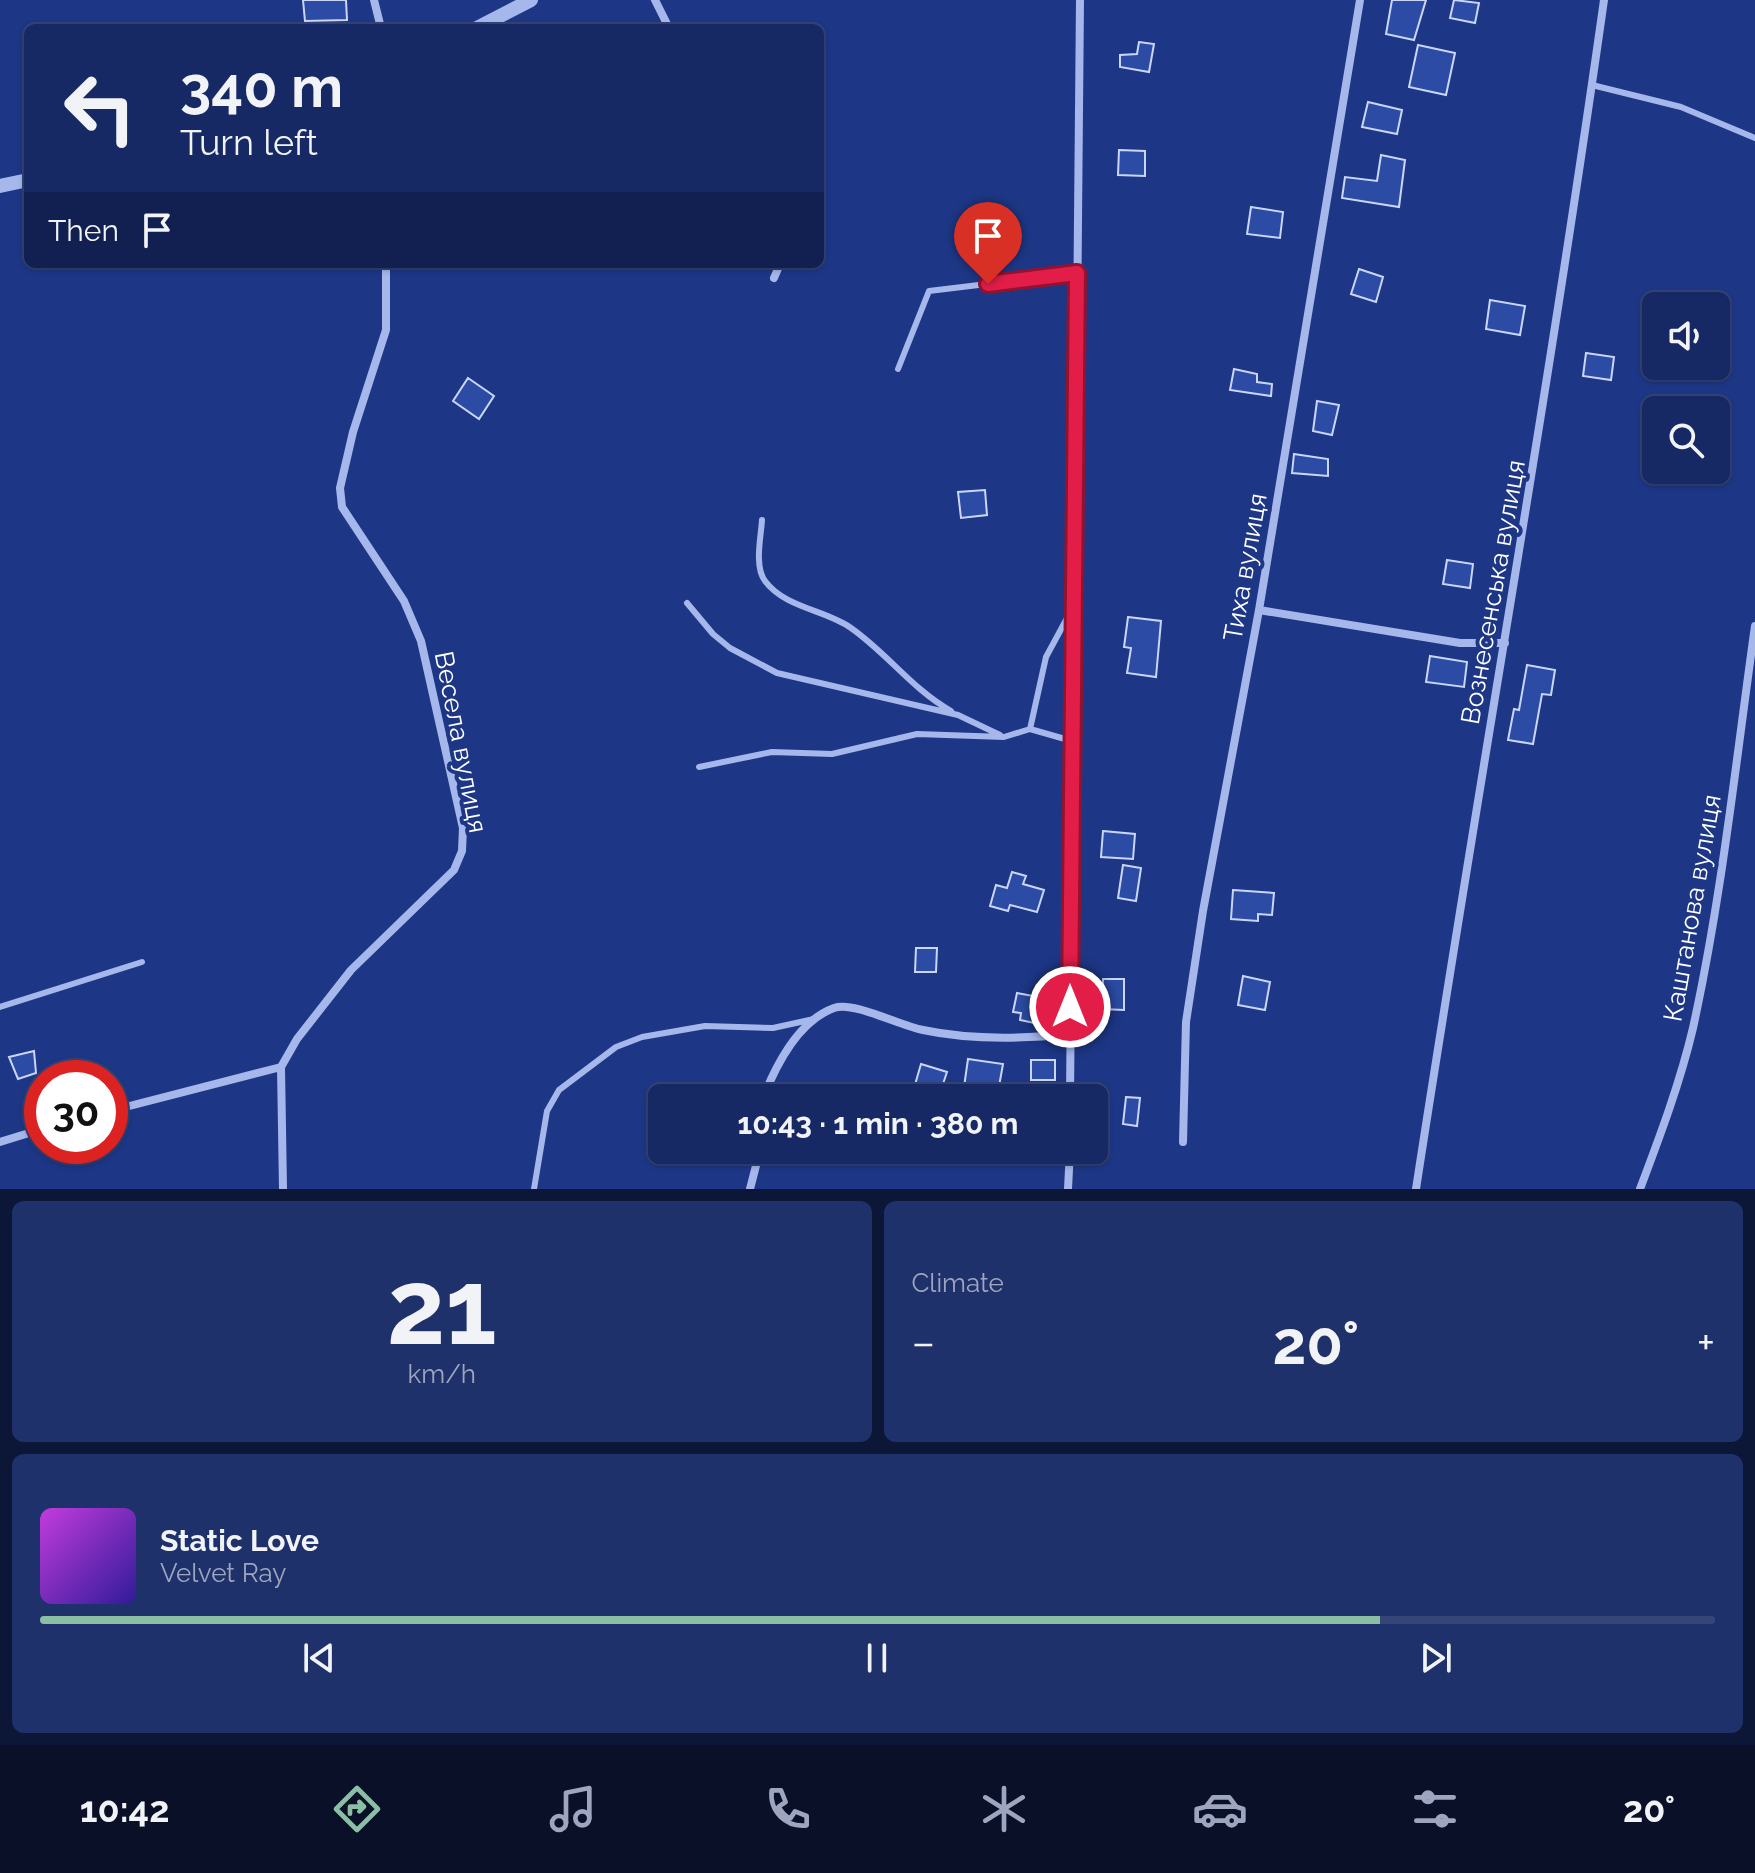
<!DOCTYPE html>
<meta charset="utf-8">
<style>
:root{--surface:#162964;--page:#1f316a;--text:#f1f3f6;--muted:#9ea6bf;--line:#354578;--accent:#8abfa5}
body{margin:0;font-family:Raleway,sans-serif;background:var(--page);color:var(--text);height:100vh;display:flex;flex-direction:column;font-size:30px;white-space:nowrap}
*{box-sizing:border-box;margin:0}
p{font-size:26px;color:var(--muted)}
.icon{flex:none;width:44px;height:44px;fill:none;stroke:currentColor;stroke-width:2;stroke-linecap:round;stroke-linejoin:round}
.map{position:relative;height:1189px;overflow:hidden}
.drawer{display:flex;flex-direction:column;gap:12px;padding:12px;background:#0c1737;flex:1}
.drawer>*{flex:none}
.top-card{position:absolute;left:24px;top:24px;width:800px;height:244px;border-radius:12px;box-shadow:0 2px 6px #0004,0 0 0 2px var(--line);background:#162964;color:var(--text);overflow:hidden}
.tools{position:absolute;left:1642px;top:292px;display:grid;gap:16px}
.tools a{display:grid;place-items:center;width:88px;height:88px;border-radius:12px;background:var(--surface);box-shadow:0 2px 6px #0004,0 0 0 2px var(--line);font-size:40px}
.speed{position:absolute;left:24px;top:1060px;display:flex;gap:16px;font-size:40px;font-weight:700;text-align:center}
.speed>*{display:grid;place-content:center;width:104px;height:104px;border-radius:50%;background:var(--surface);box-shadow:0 2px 6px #0004,0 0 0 2px var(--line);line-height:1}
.speed .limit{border:12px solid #d22;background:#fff;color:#111}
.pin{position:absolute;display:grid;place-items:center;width:68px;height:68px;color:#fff;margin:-82px -34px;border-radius:50% 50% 50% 0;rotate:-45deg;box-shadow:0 0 8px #0007}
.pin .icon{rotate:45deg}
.me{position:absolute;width:88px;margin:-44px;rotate:0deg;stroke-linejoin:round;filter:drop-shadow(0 0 6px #0008)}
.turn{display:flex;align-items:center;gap:28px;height:168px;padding:0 24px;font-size:36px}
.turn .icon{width:104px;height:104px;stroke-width:2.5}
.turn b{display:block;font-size:56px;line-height:68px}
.then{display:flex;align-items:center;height:76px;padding:0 24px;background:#0003;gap:16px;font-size:30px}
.big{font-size:60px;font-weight:700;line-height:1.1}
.drawer .widget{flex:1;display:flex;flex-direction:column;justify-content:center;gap:12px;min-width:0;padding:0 28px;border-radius:12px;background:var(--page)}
.drawer .dial{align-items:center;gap:0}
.dial b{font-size:104px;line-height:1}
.song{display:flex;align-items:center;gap:24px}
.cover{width:96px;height:96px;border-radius:12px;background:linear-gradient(135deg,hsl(290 70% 55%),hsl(250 70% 35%))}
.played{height:8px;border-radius:4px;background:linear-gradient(90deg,var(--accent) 80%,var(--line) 80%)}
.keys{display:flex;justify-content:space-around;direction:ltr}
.heat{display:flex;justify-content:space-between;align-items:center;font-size:44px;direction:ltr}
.drawer .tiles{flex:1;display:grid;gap:12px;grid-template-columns:1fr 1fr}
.widget:last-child{grid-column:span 2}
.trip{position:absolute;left:648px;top:1084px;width:460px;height:80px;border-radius:12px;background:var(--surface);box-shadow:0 2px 6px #0004,0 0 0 2px var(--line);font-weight:700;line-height:80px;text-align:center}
.tab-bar{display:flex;height:128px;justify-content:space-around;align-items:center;background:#091028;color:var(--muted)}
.tab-bar .icon{width:56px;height:56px}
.tab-bar .current{color:var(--accent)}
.tab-bar b{font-size:36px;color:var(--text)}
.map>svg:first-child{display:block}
.building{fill:#2c4ba4;stroke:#cad6f8;stroke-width:2}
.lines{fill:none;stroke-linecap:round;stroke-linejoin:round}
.service{stroke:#a5b7eb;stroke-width:6}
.minor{stroke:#a5b7eb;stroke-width:8}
.tertiary{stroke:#a5b7eb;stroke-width:14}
.route-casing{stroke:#92132f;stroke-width:20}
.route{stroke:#e11d48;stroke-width:14}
.labels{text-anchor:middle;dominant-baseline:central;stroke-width:8;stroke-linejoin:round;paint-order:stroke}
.street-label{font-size:26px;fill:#fff;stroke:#1d3786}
</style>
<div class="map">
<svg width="1755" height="1189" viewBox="0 0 1755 1189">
<rect width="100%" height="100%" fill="#1d3786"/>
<!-- building -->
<path class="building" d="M303 0H346L347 20 305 21Z
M1392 0H1426L1414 40 1386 34Z
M1454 0 1479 3 1475 23 1450 18Z
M1139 42 1154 44 1149 72 1120 67V55L1137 54Z
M1418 45 1455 53 1446 95 1409 87Z
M1368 102 1402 110 1397 134 1362 127Z
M1119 150 1145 151V176L1118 175Z
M1381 155 1405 160 1399 207 1342 198 1345 177 1377 181Z
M1251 207 1283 212 1280 238 1247 234Z
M1359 269 1383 277 1376 302 1351 294Z
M1490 300 1525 306 1520 335 1486 329Z
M1586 353 1614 357 1611 380 1583 376Z
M1234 369 1257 374V382L1272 384 1271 396 1230 390Z
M468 378 494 396 479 419 453 401Z
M1317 401 1339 405 1332 435 1313 431Z
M1294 454 1328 459V476L1292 473Z
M985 490 987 515 961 518 958 492Z
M1447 560 1473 564 1470 588 1443 584Z
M1128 617 1161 621 1156 677 1127 673 1131 648 1124 647Z
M1430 656 1467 662 1464 687 1426 682Z
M1527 665 1555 670 1551 695 1542 694 1533 744 1508 740 1514 709 1519 710Z
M1103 831 1135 834 1133 859 1101 857Z
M1123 865 1141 868 1136 901 1118 898Z
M1012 872 1026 876 1023 884 1044 890 1037 912 1010 905 1008 911 990 906 996 885 1007 888Z
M1233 890 1274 893 1272 915 1258 914V921L1231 919Z
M916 948H937L936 972H915Z
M1243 976 1270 982 1265 1010 1238 1005Z
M1103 979H1124V1010L1102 1009Z
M1017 993 1049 999 1044 1025 1020 1020 1021 1013 1013 1012Z
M34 1051 36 1073 18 1079 9 1057Z
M968 1059 1003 1064 998 1092 964 1087Z
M1031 1060H1055V1080H1031Z
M921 1064 947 1072 939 1096 914 1088Z
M1126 1097 1140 1098 1137 1126 1123 1124Z"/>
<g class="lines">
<!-- service -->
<path class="service" d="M1592 85 1681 107 1755 138
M898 369 929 291 1077 273
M762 520C761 537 754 566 765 581 785 608 826 610 851 628 888 654 912 689 951 711
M687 603 713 634 730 648 777 673 958 715 1000 735
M1030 729 1046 657 1072 609
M699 767 772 752 832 754 917 734 1004 737 1030 729 1072 741
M0 1007 142 962
M534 1189 547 1111 559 1090 616 1047 642 1037 705 1026 773 1028 814 1019"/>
<!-- minor -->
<path class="minor" d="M374 0 381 28
M655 0 669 28
M774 278 780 264
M1259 610 1460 643H1505
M763 1098C776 1065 798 1021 834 1008 854 1001 900 1026 923 1030 970 1040 1022 1039 1070 1034
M1070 1098 1080 0
M110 1111 281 1067
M0 1142 42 1129
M1183 1142 1186 1022 1203 911 1259 610 1360 0
M283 1189 281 1067 297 1039 351 970 454 870 462 851 463 828 421 641 404 601 342 507 340 488 353 432 386 330V264
M750 1189 760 1150
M1068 1189 1070 1150
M1416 1189C1477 792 1548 397 1604 0
M1640 1189C1660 1136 1680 1083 1693 1028 1722 896 1736 760 1755 626"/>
<!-- tertiary -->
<path class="tertiary" d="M477 28 531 0
M0 186 28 180"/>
</g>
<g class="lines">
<defs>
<path id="route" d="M988 284 1077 273 1070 1007"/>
</defs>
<!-- route casing -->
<use href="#route" class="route-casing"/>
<!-- route -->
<use href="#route" class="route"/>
</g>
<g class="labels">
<!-- street labels -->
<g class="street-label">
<text transform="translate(1245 567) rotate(-80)">Тиха вулиця</text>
<text transform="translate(1493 592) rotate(-80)">Вознесенська вулиця</text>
<text transform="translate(461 742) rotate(79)">Весела вулиця</text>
<text transform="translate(1692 908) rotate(-80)">Каштанова вулиця</text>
</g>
</g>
</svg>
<div class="tools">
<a><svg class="icon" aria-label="sound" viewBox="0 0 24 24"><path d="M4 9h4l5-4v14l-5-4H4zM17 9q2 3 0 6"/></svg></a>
<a><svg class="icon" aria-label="search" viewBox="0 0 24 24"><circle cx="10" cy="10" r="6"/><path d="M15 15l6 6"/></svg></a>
</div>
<div class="speed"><div class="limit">30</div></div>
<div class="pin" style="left:988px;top:284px;background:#d93025"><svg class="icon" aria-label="arrive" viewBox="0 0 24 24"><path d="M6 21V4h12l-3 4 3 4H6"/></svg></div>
<svg class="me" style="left:1070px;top:1007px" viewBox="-20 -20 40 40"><circle r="17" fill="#e11d48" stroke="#fff" stroke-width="3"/><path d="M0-11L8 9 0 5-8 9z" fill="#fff"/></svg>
<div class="trip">10:43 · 1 min · 380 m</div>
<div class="top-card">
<div class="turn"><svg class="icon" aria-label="left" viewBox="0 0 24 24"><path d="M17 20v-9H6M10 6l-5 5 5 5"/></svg><div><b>340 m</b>Turn left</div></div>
<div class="then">Then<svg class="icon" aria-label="arrive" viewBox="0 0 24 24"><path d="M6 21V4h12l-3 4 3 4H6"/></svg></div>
</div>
</div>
<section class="drawer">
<div class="tiles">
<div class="widget dial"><b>21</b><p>km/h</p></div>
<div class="widget"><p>Climate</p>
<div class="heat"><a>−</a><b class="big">20°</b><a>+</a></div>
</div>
<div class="widget">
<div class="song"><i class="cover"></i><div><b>Static Love</b><p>Velvet Ray</p></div></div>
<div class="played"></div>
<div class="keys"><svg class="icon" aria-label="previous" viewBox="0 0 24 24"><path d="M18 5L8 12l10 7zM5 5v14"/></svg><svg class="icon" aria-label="pause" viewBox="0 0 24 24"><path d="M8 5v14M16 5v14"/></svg><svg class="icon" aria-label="next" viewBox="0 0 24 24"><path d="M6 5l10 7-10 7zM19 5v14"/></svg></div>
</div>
</div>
</section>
<nav class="tab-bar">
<b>10:42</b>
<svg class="icon current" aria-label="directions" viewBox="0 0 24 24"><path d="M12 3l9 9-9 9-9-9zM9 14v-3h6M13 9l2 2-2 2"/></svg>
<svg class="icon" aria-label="music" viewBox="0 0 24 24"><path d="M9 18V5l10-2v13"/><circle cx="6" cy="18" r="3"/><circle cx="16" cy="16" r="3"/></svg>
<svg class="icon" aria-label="phone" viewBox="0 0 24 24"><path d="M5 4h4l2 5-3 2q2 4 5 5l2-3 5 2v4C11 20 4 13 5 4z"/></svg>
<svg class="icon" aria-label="climate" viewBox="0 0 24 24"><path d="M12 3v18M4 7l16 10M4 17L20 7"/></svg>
<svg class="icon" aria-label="car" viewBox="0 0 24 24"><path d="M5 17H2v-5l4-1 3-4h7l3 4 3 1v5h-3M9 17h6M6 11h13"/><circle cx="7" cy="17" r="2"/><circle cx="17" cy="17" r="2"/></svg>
<svg class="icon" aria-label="filters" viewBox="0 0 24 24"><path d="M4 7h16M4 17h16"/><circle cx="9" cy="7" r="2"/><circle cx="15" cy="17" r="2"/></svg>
<b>20°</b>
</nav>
